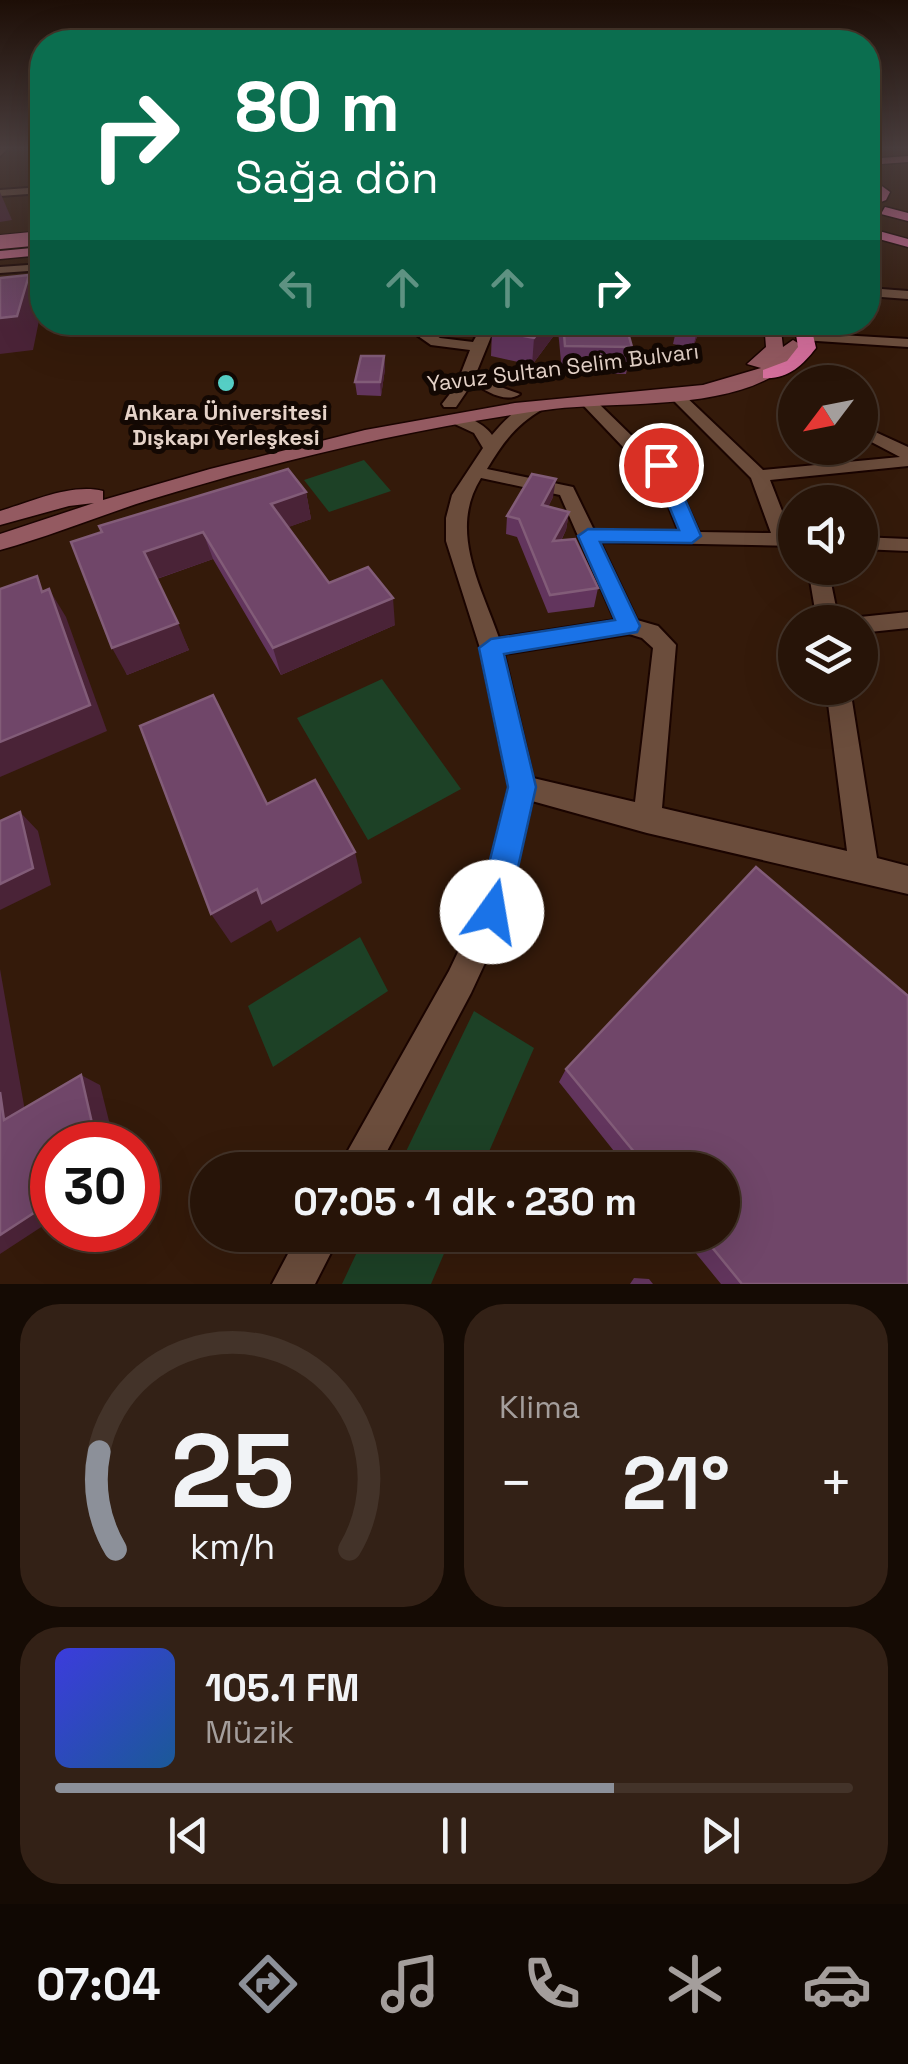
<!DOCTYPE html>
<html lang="tr">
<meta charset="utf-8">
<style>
:root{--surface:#271408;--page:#332116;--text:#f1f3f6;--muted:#a49e9c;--line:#433329;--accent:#8c9099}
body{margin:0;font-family:"Space Grotesk",sans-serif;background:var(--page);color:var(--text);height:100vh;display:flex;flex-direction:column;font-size:38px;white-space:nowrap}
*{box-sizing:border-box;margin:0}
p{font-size:32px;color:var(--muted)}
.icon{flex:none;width:55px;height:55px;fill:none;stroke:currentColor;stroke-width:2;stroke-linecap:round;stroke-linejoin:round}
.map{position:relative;height:1284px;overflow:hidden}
.sheet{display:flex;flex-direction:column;gap:20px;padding:20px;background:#150b04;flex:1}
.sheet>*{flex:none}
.banner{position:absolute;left:30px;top:30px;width:850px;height:305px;border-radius:40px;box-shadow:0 10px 40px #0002,0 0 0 2px var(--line);background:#0b6e4f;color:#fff;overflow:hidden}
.needle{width:65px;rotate:238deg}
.fabs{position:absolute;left:778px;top:365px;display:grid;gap:20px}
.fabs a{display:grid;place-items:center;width:100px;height:100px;border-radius:50%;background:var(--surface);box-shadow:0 10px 40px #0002,0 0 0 2px var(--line);font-size:50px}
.speed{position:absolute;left:30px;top:1122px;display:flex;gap:20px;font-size:50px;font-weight:700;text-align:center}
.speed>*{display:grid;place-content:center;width:130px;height:130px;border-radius:50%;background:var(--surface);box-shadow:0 10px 40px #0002,0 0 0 2px var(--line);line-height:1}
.speed .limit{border:15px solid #d22;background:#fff;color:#111}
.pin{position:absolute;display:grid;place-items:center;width:85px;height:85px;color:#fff;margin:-42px;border:5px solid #fff;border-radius:50%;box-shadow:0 2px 10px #0007}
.me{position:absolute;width:110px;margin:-55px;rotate:13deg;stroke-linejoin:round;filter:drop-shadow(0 0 8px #0008)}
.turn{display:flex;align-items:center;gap:35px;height:210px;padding:0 40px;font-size:45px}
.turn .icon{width:130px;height:130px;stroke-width:2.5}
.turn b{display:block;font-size:70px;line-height:85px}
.lanes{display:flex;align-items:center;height:95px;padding:0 40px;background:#0003;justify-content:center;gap:50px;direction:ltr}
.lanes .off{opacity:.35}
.big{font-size:75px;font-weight:600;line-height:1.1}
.sheet .card{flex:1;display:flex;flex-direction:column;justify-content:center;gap:15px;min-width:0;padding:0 35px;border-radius:40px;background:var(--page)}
.sheet .dial{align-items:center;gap:0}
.dial svg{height:260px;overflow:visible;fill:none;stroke:var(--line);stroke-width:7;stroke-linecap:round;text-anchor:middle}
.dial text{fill:var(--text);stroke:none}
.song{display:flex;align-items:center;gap:30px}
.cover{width:120px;height:120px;border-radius:15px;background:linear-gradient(135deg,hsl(240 70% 55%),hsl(210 70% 35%))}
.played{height:10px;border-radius:5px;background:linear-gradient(90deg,var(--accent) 70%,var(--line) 70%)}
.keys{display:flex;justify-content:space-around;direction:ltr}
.heat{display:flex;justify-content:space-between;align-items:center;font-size:55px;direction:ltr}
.sheet .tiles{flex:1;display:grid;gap:20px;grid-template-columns:1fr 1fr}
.card:last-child{grid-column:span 2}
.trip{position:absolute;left:190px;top:1152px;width:550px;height:100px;border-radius:50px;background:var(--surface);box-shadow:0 10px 40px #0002,0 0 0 2px var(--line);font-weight:600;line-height:100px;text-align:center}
.dock{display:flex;height:160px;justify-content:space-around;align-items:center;background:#100803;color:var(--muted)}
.dock .icon{width:70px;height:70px}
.dock .selected{color:var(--accent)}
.dock b{font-size:45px;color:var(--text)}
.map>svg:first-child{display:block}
.green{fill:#1d4126}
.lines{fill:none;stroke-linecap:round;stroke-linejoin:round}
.trunk-tunnel{stroke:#4f3627;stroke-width:11;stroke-dasharray:11 5;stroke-linecap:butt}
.minor-casing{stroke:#1a0400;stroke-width:4}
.secondary-casing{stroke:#1a0400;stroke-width:3}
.primary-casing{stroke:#1a0400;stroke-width:3}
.trunk-casing{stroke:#1a0400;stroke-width:3}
.minor{fill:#6b4d3c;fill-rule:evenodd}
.secondary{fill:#945a61;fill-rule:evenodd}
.primary{fill:#bc6785;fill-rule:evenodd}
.trunk{fill:#d7709e;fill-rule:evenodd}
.primary-bridge-casing{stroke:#1a0400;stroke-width:16;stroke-linecap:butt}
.primary-bridge{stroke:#bc6785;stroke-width:14}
.wall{fill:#62355d}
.shaded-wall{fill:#4a2337}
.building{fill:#704669;stroke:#825c78;stroke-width:2.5}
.route{fill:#1a73e8;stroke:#114b97;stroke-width:2.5}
.poi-dot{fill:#55cec5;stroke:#130803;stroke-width:4}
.labels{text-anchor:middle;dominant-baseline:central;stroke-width:10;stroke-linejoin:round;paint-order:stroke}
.far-street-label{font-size:22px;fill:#e5d3c9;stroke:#130803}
.far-poi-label{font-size:22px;font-weight:bold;fill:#e5d3c9;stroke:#130803}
</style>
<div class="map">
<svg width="908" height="1284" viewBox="0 0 908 1284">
<rect width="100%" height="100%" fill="#341a0a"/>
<!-- green -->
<path class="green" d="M364 460 391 491 329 512 304 480Z
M382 679 461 789 368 840 297 718Z
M360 937 388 991 273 1067 248 1006Z
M474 1011 534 1048 481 1170H397Z
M365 1235H452L431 1284H342Z"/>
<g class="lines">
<!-- trunk-tunnel -->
<path class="trunk-tunnel" d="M868 206 885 211"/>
<defs>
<path id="minor" d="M0 149H7L0 156Z
M42 187V193L0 196V190Z
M42 264V270L0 273V267Z
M868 288 908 291V299L868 296Z
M409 322H423V327L440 338 473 342 484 322H497L477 371 495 385 520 394C506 404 485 391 473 382L456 407H444L442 404 456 386 470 350 431 345 411 331Z
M807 333 908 339V347L802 340 800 337Z
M792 391 795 392V402L784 396Z
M673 394H683L763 470 900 457 860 436V425L908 447V466L770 480 791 534H795V546L600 542 637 620 658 626 676 645 662 808 847 851 826 688H850L877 858 908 866V894L647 833 532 801 504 922 471 993 377 1170H337L449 971 479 908 509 787 480 648 446 541V518L452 495 483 448 474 433 444 419C457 410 483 422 492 435 505 420 521 401 543 403V409C516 424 502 444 487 469L573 487 594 530 679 532 653 468 624 448 583 405 597 402 636 440 667 461 699 532 771 533 751 478 673 400ZM481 478 560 495 615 620 499 638C481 586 448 530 481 478ZM629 634 642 638 653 648 635 802 533 778 504 654Z
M860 537 908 539V551L860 549Z
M808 568H828L839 622H817Z
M908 612V628L860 633V622H850L860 617Z
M298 1235H340L315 1284H272Z"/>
<path id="secondary" d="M764 322H780L783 347 793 340 801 345C796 353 791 363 783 369 729 411 620 401 553 409 417 427 283 459 152 499 101 515 51 536 0 550V534L94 503 69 506 0 525V511C31 502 71 483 103 491V500L210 469 365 430 515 403 703 385 761 368 747 364 766 347Z"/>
<path id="primary" d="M908 156V162L868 165V159Z
M42 247V255L0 259V251Z"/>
<path id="trunk" d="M868 176 890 192 886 200 868 207V199L878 193 868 184Z
M885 207 908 213V221L881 214Z
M868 228 908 239V247L868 236Z
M794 322H810L816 348C802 366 787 380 763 378V370L787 361 798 347Z"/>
</defs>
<!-- minor casing -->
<use href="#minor" class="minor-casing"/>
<!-- secondary casing -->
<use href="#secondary" class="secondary-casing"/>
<!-- primary casing -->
<use href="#primary" class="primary-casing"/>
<!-- trunk casing -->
<use href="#trunk" class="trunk-casing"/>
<!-- minor -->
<use href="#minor" class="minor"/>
<!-- secondary -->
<use href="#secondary" class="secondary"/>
<!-- primary -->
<use href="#primary" class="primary"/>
<!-- trunk -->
<use href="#trunk" class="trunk"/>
<defs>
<path id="primary-bridge" d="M0 242 42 238"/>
</defs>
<!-- primary-bridge casing -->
<use href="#primary-bridge" class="primary-bridge-casing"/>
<!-- primary-bridge -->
<use href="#primary-bridge" class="primary-bridge"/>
</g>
<!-- wall -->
<path class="wall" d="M498 322H625L632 347 626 374 562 372 558 330 532 365 491 356 492 330Z
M678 322H702L693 348 673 344Z
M384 356 385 369 381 396 357 395 355 382Z
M306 492 311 519 288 527 329 583 395 625 281 675 213 559 157 579 189 650 127 675 71 542Z
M553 497 548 507 569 512 566 530 561 541 598 588 594 607 548 613 517 537 506 534 507 516Z
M566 1069 908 1284H721L681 1235H722V1170H629L559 1082Z
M634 1278 649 1279 653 1284H630Z"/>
<!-- shaded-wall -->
<path class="shaded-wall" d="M0 192 12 220 0 222Z
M29 275 42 306 33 350 0 354V318Z
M546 322H559L558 330 532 365 534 338Z
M699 322H702L693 348Z
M384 356 385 369 381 396 380 382Z
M556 479 553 497 540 523 542 505Z
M306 492 311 519 278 531 271 504Z
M569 512 566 530 551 560 553 541Z
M203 532 213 559 156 579 144 552Z
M49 589 66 617 107 731 0 777V742Z
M393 598 395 625 281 675 273 648Z
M178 623 189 650 127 675 112 648Z
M20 812 38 831 51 885 0 910V884Z
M355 852 362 883 277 932 271 920 231 943 211 914 257 889Z
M0 969 28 1128 4 1120 0 1092Z
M81 1075 100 1085 115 1145H97Z
M52 1201V1220L0 1254V1235Z"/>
<!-- building -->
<path class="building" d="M29 275 17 316 0 318V278Z
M498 322H546L534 338 492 330Z
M563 322H625L632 347 565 346Z
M361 356H384L380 382H355Z
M288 469 306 492 271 504 329 583 368 567 393 598 273 648 203 532 144 552 178 623 112 648 71 542 102 532 99 526Z
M532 474 556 479 542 505 569 512 553 541 575 539 598 588 550 595 519 519 507 516Z
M37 576 42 592 49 589 90 705 0 742V589Z
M213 695 267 804 315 780 355 852 262 903 257 889 211 914 140 726Z
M20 812 33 868 0 884V821Z
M756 867 908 996V1284H742L702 1235H722V1170H649L566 1069Z
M81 1075 97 1145H52V1201L0 1235V1092L4 1120Z"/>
<!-- sky -->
<linearGradient id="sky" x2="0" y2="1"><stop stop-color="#1d0e06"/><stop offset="0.45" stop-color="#4a3e3e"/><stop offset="1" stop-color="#4a3e3e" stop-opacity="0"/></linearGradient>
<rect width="908" height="329" fill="url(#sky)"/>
<!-- route -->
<path class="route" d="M661 460 670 465 701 536 692 543 600 542 640 626 637 632 504 654 536 787 508 912 503 922 492 927 482 922 477 912 508 787 479 648 491 639 615 620 578 536 588 529 679 530 652 465Z"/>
<!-- markers -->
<circle class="poi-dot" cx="226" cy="383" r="10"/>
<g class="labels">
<!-- far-street labels -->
<g class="far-street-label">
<text transform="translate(563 367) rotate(-7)">Yavuz Sultan Selim Bulvarı</text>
</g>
<!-- far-poi labels -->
<g class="far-poi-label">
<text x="226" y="412">Ankara Üniversitesi<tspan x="226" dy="25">Dışkapı Yerleşkesi</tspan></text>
</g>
</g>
</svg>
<div class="fabs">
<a><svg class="needle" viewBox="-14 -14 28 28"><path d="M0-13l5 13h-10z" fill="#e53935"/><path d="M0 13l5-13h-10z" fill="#a49e9c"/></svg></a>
<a><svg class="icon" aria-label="sound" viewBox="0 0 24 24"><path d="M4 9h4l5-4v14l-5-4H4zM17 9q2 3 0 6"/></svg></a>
<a><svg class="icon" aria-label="layers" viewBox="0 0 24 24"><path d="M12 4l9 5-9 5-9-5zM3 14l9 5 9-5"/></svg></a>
</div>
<div class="speed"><div class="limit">30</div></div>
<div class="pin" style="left:661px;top:465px;background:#d93025"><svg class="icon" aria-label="arrive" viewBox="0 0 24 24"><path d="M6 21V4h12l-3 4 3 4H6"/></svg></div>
<svg class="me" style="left:492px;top:912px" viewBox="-20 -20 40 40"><circle r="19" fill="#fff"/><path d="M0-13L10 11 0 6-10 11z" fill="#1a73e8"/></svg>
<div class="trip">07:05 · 1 dk · 230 m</div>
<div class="banner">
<div class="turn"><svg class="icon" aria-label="right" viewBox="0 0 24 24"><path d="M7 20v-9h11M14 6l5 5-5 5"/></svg><div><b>80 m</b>Sağa dön</div></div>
<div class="lanes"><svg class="icon off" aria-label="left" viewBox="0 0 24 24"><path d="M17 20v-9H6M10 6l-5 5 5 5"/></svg><svg class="icon off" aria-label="ahead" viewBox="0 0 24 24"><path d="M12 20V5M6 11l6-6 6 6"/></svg><svg class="icon off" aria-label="ahead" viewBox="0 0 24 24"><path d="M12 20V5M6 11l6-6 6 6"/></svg><svg class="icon" aria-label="right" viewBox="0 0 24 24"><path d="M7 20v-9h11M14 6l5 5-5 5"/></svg></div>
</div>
</div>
<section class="sheet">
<div class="tiles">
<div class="card dial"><svg viewBox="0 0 100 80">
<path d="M14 69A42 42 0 1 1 86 69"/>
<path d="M14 69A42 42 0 0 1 9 39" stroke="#8c9099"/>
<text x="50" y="56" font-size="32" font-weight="700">25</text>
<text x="50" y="72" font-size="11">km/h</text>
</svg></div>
<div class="card"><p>Klima</p>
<div class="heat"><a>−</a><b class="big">21°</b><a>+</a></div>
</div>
<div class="card">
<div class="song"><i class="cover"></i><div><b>105.1 FM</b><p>Müzik</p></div></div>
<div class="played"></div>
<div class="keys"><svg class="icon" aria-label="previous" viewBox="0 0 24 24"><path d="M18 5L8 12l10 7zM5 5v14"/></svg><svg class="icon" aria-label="pause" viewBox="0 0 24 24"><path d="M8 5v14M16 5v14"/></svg><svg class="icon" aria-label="next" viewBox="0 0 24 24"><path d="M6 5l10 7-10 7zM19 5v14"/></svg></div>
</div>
</div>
</section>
<nav class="dock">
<b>07:04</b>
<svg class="icon selected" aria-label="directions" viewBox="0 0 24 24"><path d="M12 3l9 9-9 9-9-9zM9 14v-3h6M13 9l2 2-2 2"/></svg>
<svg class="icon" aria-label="music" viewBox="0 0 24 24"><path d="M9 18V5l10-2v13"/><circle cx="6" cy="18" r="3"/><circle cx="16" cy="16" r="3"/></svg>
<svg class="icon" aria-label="phone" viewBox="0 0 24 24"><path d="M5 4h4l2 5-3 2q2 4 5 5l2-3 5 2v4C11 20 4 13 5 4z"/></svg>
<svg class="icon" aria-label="climate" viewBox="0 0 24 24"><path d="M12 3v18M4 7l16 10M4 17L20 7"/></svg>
<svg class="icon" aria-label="car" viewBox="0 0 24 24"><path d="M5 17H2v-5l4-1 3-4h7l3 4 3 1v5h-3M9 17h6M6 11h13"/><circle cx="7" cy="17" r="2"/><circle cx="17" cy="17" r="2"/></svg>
</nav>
